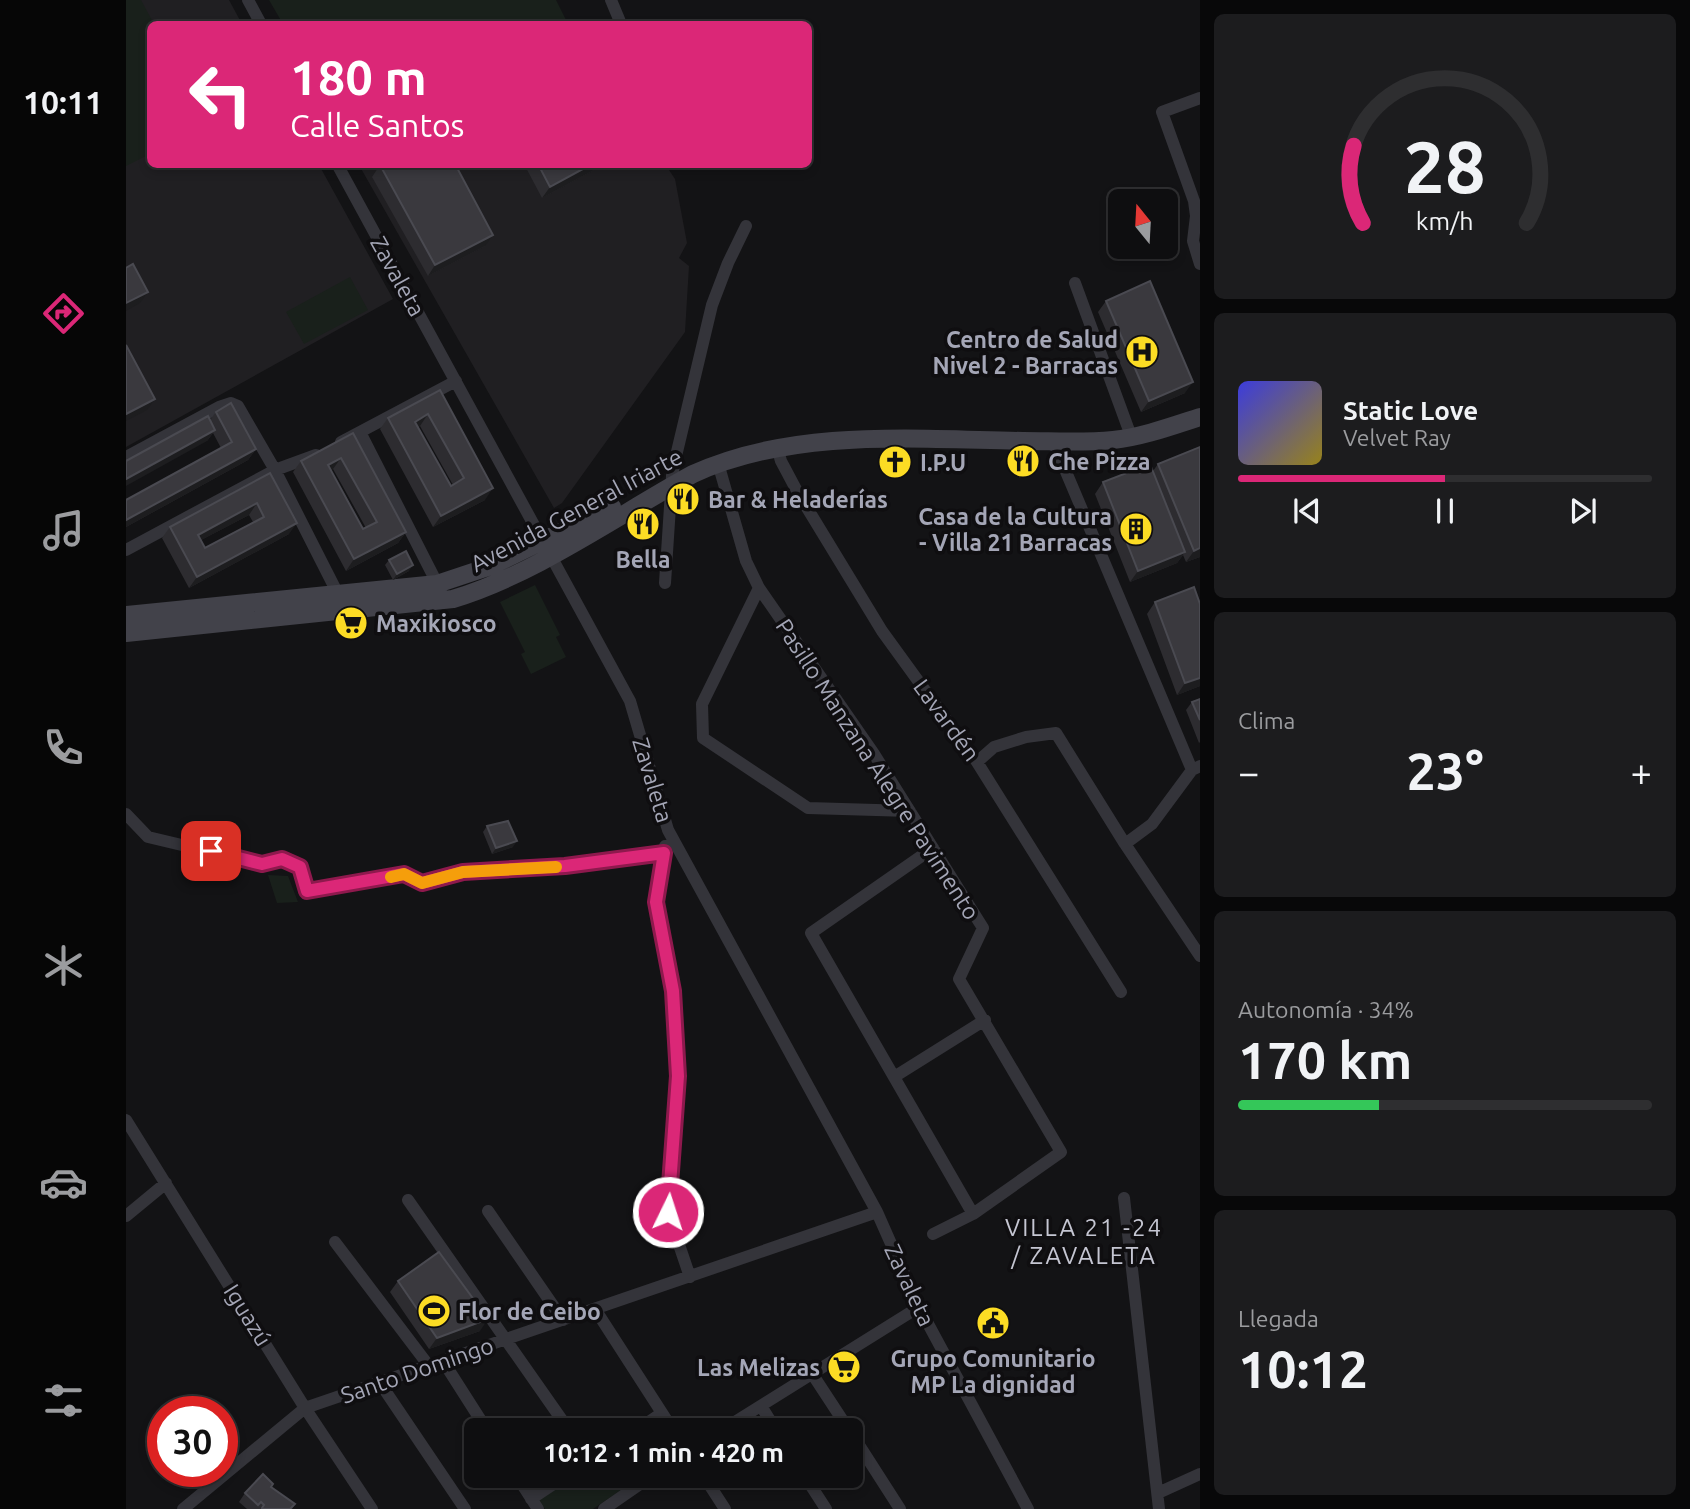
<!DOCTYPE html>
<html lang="es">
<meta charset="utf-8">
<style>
:root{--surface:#0e0e10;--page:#1c1c1e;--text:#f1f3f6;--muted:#9b9c9f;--line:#2e2e30;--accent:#db2777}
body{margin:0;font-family:Ubuntu,sans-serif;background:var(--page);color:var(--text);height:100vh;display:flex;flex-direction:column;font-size:26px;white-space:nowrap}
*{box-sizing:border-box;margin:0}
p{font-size:23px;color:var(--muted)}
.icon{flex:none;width:38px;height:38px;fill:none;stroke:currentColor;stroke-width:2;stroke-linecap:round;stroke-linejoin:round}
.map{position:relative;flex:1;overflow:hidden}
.panel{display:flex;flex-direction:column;gap:14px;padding:14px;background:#080809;width:490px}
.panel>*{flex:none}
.hud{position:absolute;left:21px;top:21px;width:665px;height:147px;border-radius:10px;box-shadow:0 4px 10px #0003,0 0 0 2px var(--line);background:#db2777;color:#fff;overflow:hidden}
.needle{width:46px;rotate:342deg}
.tools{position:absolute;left:982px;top:189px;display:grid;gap:14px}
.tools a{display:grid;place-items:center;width:70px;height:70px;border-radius:10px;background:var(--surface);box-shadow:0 4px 10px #0003,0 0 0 2px var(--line);font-size:35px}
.speed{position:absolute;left:21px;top:1396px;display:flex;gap:14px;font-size:35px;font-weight:700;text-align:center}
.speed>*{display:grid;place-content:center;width:91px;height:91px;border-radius:50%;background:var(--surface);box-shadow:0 4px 10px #0003,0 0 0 2px var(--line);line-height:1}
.speed .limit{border:10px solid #d22;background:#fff;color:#111}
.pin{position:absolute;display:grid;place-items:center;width:60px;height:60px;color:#fff;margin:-30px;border-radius:14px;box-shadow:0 4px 10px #0006}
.me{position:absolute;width:77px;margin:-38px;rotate:4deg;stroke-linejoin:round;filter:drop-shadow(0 0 5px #0008)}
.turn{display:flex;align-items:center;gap:24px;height:147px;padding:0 28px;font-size:32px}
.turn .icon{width:91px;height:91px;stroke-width:2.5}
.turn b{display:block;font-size:49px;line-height:60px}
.big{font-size:52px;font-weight:700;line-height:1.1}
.panel .card{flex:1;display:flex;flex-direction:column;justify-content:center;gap:10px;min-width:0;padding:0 24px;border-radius:10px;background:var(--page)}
.panel .dial{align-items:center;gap:0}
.dial svg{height:182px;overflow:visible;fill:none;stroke:var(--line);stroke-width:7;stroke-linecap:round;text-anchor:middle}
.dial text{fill:var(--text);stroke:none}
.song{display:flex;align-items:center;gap:21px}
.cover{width:84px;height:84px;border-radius:10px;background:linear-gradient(135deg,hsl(240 70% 55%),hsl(50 70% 35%))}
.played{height:7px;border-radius:4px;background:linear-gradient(90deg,var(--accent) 50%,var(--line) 50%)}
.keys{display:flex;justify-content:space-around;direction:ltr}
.heat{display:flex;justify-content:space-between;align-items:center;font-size:38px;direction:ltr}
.charge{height:10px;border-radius:5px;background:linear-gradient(90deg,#34c759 34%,var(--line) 0)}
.trip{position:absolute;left:338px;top:1418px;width:399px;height:70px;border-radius:10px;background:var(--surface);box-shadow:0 4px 10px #0003,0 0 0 2px var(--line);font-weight:700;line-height:70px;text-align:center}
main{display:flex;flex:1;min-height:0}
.tab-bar{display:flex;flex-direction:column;width:126px;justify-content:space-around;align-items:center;background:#060606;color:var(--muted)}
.tab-bar .icon{width:49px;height:49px}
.tab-bar .active{color:var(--accent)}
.tab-bar b{font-size:32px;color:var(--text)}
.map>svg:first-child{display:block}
.built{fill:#201f22}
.green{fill:#19201b}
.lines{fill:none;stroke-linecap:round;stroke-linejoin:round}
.street{stroke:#34343a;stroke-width:12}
.secondary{stroke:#42424a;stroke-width:18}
.wall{fill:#2d2c30;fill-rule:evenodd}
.shaded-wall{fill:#1d1d1f}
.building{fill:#3a393e;stroke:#4a4a51;stroke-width:2;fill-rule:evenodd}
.route-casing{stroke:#8e194d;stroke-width:18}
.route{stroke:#db2777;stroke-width:12}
.slow{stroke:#f59e0b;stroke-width:12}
.labels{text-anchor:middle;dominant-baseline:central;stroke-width:7;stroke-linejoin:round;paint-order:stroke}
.street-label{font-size:23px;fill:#a4a6b6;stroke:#0f0e10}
.poi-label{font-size:23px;font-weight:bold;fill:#a4a6b6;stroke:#0f0e10;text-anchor:start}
.neighbourhood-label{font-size:24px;letter-spacing:2px;fill:#c5c6d2;stroke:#0f0e10}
</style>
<main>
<nav class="tab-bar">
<b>10:11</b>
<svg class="icon active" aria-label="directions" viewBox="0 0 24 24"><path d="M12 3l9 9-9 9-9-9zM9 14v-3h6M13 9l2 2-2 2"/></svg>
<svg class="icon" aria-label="music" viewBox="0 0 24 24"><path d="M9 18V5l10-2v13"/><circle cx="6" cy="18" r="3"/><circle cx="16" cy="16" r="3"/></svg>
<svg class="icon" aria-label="phone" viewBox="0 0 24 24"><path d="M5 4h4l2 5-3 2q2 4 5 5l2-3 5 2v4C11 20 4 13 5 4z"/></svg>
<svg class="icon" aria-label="climate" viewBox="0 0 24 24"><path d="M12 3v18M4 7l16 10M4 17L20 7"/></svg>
<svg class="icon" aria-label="car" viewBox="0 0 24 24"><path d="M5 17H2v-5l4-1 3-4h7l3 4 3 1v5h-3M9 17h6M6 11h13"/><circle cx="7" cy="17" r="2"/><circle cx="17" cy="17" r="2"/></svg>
<svg class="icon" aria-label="filters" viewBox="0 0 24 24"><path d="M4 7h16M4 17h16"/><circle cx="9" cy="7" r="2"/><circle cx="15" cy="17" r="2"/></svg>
</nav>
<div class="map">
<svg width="1074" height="1509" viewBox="0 0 1074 1509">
<rect width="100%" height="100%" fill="#131315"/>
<!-- built -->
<path class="built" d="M0 0H103L116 24H24V164L193 165 267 299 0 447Z
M539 164 549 179 561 243 553 258 563 266 559 332 436 503 428 508 233 165Z"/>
<!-- green -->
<path class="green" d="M0 0H15L28 24H24V154L0 166Z
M143 0H430L442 24H157Z
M224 277 242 310 178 344 160 312Z
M409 585 434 635 430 637 440 657 405 674 395 654 399 652 374 602Z
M142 875 162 876 172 902 151 903Z
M448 1475H517L467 1509H419L412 1499Z"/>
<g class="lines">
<!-- street -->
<path class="street" d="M122 0 135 24
M485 0 495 24
M1074 98 1036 112 1068 201 1070 216 1067 241 1074 264
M211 164 504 701 542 830 751 1212 793 1307 902 1509
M949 283 1005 436
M234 432 315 591
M927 441 1066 770 1074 766
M215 442 330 381
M651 447 655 461 672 493 756 631 851 762 995 992
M0 457 93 407 105 403 112 406 149 470 215 600
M592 463 620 561 633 588 748 754 857 928 833 979 935 1152 847 1214 807 1234
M0 550 149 470 190 455
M539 583 546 476 550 456 586 305 602 263 620 226
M633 588 576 704 577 738 682 808 784 811
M851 762 868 747 900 737 930 733 999 844 1074 956
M0 814 22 837 136 864 156 859 174 867 181 891 278 874 296 883 337 872 439 866 538 853
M999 844 1026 824 1066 770
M539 846 530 902 547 991 552 1076 542 1212 564 1277
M807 848 685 933 847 1214
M768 1077 859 1020
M0 1120 179 1408 246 1509
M998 1198 1033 1509
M282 1200 443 1430
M362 1211 437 1320
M0 1216 40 1183
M209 1242 303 1366
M469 1309 547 1430
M317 1361 361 1430
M685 1372 723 1430
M254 1383 339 1509
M635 1406 650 1430
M511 1430 536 1413
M596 1430 793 1307
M724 1431 774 1509
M390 1475 412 1509
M577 1475 599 1509
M678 1475 700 1509
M1032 1493 1074 1474
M405 1499 441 1475
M57 1509 179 1408 751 1212
M478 1509 527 1475"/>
<!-- secondary -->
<path class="secondary" d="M0 615 311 584 365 566 486 507
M0 633 327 599C408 575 492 515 567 474 668 428 788 439 897 441 926 441 957 443 987 440 1016 437 1046 426 1074 417"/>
</g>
<!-- wall -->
<path class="wall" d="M398 164H479L416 198Z
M254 165 359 246 302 276 246 177Z
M980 301 1059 393 1015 412 972 312Z
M314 390 359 500 307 527 254 429 262 418ZM294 426 327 485 325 486 292 427Z
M90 412 130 449 122 460 0 527V500L95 448 87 433 81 441 84 420Z
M227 433 280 532 272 543 220 571 167 472 175 461ZM207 469 240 528 237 529 205 470Z
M1032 464 1074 557 1060 562 1057 555 1051 563 1004 582 969 494 977 482 1027 471Z
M144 473 163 534 63 588 36 538 44 527ZM123 515 127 522 79 548 75 540Z
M263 560 283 571 267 580 259 565Z
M1029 602 1074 686 1051 695 1021 614Z
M1074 699V742L1073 743 1060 710 1066 702Z
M361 826 387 847 366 854 357 832Z
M272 1281 354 1331 303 1349 264 1292Z
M145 1487 169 1504 166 1509H121L113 1502 119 1493Z"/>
<!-- shaded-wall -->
<path class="shaded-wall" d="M466 164H479L416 198 424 187Z
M367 235 359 246 302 276 309 265Z
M22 292 14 303 0 311V303Z
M1067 382 1059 393 1015 412 1023 401Z
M29 399 21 410 0 421V414Z
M302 414 294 426 281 433 289 422Z
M89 430 81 441 0 486V479Z
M130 449 122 460 0 527V520Z
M215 458 207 469 194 476 202 465Z
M367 488 359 500 307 527 315 516Z
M131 503 123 515 64 546 72 535Z
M171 523 163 534 63 588 71 577Z
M280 532 272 543 220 571 228 559Z
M1074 548V557L1060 562 1068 551Z
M1059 552 1051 563 1004 582 1012 571Z
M287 565 283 571 267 580 271 574Z
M1074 678V686L1051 695 1059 683Z
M391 841 387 847 366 854 370 848Z
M362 1319 354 1331 303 1349 311 1338Z"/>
<!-- building -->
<path class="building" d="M256 164H329L367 235 309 265 254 165Z
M412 164H466L424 187Z
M7 264 22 292 0 303V268Z
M1024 281 1067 382 1023 401 980 301Z
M0 345 29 399 0 414Z
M314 390 367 488 315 516 262 418ZM302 414 338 478 325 486 289 422Z
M105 403 130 449 0 520V500L106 442 90 412Z
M82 416 89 430 0 479V461Z
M227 433 280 532 228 559 175 461ZM215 458 251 522 237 529 202 465Z
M1074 447V548L1068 551 1032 464Z
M1024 464 1059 552 1012 571 977 482Z
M144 473 171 523 71 577 44 527ZM131 503 138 517 79 548 72 535Z
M280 551 287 565 271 574 263 560Z
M1068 587 1074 604V678L1059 683 1029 602Z
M1074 699V720L1066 702Z
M382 821 391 841 370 848 361 826Z
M313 1252 362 1319 311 1338 272 1281Z
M137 1474 147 1484 145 1487 169 1504 164 1509H136V1508L138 1505 135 1502 132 1505 119 1493Z"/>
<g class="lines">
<defs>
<path id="route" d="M85 851 136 864 156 859 174 867 181 891 278 874 296 883 337 872 439 866 538 853 530 902 547 991 552 1076 542 1212"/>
</defs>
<!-- route casing -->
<use href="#route" class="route-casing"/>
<!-- route -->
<use href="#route" class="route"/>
<!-- slow -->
<path class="slow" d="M265 877 278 874 296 883 337 872 430 867"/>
</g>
<!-- icons -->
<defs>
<symbol id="hospital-disc" viewBox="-11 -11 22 22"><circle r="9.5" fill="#fcdc24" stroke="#0f0e10"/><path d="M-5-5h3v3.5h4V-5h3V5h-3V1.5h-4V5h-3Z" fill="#111"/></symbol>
<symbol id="restaurant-disc" viewBox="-11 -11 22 22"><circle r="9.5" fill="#fcdc24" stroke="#0f0e10"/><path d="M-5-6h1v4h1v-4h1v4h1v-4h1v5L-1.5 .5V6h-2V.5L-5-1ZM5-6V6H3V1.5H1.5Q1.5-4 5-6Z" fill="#111"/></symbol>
<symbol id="church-disc" viewBox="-11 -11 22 22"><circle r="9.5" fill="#fcdc24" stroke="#0f0e10"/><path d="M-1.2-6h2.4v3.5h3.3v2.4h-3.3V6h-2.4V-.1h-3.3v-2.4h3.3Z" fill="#111"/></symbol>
<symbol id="building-disc" viewBox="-11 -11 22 22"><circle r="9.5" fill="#fcdc24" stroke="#0f0e10"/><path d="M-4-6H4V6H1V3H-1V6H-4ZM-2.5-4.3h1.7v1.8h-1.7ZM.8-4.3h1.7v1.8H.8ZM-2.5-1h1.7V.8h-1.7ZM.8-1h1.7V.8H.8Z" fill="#111"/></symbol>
<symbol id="supermarket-disc" viewBox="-11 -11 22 22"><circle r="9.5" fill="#fcdc24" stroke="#0f0e10"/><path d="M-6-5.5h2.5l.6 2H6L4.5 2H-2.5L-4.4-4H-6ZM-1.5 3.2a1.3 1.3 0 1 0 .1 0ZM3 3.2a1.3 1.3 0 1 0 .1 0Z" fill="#111"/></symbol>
<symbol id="stadium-disc" viewBox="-11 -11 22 22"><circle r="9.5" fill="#fcdc24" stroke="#0f0e10"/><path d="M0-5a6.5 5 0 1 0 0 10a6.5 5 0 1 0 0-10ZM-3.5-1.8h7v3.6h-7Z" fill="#111"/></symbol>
<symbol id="civic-disc" viewBox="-11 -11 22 22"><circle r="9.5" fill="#fcdc24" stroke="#0f0e10"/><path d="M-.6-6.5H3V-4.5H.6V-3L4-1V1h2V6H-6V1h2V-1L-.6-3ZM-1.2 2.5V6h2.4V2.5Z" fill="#111"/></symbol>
</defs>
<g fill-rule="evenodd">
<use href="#hospital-disc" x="997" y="333" width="38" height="38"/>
<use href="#restaurant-disc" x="878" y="442" width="38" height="38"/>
<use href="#church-disc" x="750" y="443" width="38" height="38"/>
<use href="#restaurant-disc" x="538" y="480" width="38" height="38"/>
<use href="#restaurant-disc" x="498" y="505" width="38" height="38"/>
<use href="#building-disc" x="991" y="510" width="38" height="38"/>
<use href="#supermarket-disc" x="206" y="604" width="38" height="38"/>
<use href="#stadium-disc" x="289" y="1292" width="38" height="38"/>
<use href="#civic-disc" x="848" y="1304" width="38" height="38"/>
<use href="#supermarket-disc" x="699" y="1348" width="38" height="38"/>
</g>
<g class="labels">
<!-- street labels -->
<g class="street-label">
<text transform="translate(272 276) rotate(61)">Zavaleta</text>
<text transform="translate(450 510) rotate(-28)">Avenida General Iriarte</text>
<text transform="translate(821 720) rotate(54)">Lavardén</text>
<text transform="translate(752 769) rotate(57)">Pasillo Manzana Alegre Pavimento</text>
<text transform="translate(527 780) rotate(73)">Zavaleta</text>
<text transform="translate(784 1285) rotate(65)">Zavaleta</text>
<text transform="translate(122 1315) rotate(58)">Iguazú</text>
<text transform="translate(291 1370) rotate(-19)">Santo Domingo</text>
</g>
<!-- poi labels -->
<g class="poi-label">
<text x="992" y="339" text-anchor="end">Centro de Salud<tspan x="992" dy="26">Nivel 2 - Barracas</tspan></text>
<text x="922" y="461">Che Pizza</text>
<text x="794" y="462">I.P.U</text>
<text x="582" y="499">Bar &amp; Heladerías</text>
<text x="986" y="516" text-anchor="end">Casa de la Cultura<tspan x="986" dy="26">- Villa 21 Barracas</tspan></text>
<text x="517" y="559" text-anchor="middle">Bella</text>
<text x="250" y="623">Maxikiosco</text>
<text x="332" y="1311">Flor de Ceibo</text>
<text x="867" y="1358" text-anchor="middle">Grupo Comunitario<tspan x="867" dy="26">MP La dignidad</tspan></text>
<text x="694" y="1367" text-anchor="end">Las Melizas</text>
</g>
<!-- neighbourhood labels -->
<g class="neighbourhood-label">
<text x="958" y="1227">VILLA 21 -24<tspan x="958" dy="28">/ ZAVALETA</tspan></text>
</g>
</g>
</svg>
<div class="tools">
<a><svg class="needle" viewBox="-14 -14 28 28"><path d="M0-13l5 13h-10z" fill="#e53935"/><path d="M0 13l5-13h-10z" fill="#9b9c9f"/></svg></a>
</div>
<div class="speed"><div class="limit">30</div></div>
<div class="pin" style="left:85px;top:851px;background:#d93025"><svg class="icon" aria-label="arrive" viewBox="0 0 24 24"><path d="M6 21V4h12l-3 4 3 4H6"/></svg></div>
<svg class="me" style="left:542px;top:1212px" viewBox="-20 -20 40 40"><circle r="17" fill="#db2777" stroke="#fff" stroke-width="3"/><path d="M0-11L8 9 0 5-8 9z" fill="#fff"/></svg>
<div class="trip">10:12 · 1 min · 420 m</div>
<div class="hud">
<div class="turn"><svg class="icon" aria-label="left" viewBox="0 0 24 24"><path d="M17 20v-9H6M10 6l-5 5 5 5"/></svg><div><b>180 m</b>Calle Santos</div></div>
</div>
</div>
<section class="panel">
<div class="card dial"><svg viewBox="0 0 100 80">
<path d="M14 69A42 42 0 1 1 86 69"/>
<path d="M14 69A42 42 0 0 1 10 35" stroke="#db2777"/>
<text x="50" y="56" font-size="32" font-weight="700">28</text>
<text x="50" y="72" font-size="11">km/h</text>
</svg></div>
<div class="card">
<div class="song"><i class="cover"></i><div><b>Static Love</b><p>Velvet Ray</p></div></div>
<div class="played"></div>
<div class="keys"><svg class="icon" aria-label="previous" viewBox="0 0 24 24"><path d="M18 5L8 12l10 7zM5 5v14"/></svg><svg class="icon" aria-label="pause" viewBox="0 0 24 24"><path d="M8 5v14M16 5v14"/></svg><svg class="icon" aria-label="next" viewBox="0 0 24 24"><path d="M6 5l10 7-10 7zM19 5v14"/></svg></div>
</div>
<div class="card"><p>Clima</p>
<div class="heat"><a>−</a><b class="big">23°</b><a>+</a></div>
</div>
<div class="card"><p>Autonomía · 34%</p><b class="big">170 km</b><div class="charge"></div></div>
<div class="card"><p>Llegada</p><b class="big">10:12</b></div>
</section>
</main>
